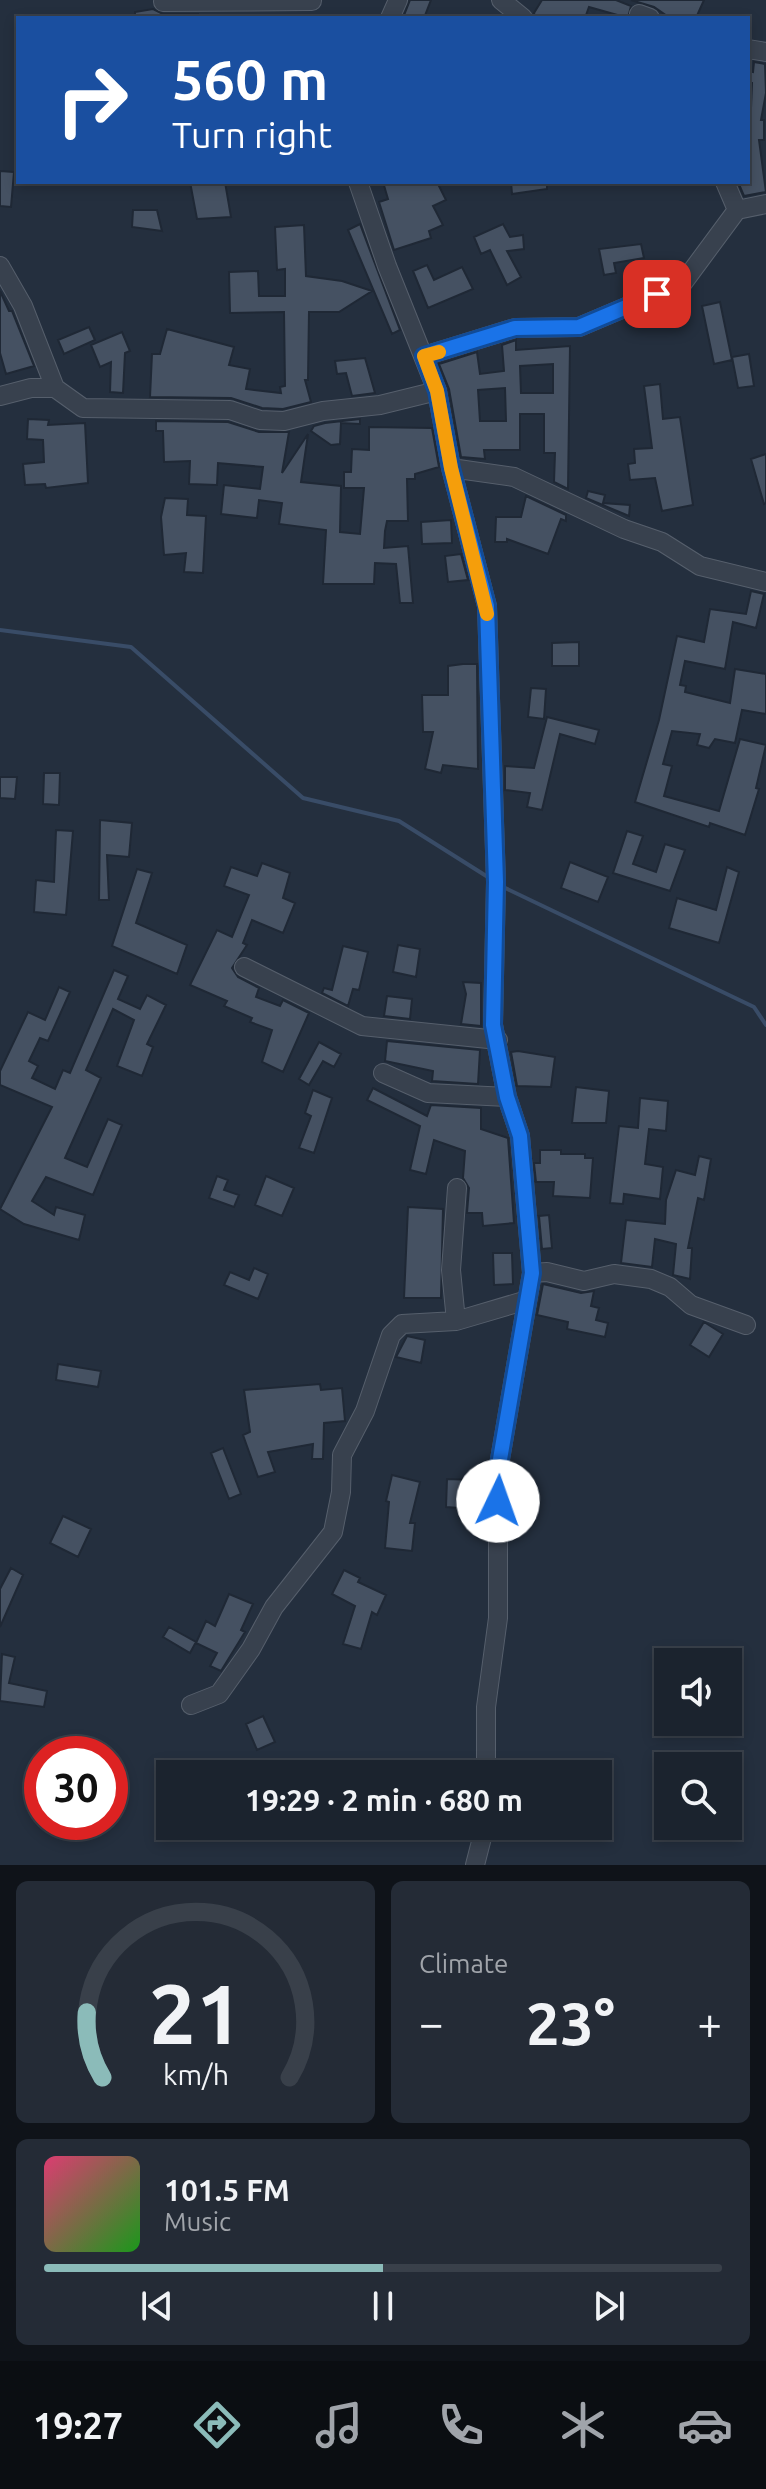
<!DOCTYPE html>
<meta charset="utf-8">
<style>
:root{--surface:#1b232e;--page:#242b36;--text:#f1f3f6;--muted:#a0a4aa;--line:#39404a;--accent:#8bbbb9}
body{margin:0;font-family:Ubuntu,sans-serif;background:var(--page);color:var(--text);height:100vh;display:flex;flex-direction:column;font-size:30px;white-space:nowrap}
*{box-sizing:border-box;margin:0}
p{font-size:26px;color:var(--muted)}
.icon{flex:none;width:44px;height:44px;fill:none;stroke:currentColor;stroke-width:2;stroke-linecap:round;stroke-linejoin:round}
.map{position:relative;height:1865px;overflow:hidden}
.panel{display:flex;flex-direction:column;gap:16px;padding:16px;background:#0f1319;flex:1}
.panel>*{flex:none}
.top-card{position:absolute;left:16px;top:16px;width:734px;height:168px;border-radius:0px;box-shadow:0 4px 12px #0003,0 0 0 2px var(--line);background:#1a4fa0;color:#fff;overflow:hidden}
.fabs{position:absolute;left:654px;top:1648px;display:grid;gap:16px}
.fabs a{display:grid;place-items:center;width:88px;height:88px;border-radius:0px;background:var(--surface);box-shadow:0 4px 12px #0003,0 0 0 2px var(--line);font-size:40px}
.speed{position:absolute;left:24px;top:1736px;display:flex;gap:16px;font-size:40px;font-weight:700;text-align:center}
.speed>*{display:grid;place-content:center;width:104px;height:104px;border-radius:50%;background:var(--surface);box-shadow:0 4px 12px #0003,0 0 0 2px var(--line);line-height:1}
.speed .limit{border:12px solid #d22;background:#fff;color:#111}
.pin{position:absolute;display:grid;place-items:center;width:68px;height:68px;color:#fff;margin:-34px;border-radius:16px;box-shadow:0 4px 12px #0006}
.me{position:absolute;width:88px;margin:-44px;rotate:3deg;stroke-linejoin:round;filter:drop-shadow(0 0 6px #0008)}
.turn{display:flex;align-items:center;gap:28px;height:168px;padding:0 24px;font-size:36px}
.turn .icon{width:104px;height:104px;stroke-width:2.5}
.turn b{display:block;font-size:56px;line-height:68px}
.big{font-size:60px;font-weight:700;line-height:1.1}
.panel .widget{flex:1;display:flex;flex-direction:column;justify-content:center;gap:12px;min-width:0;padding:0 28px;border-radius:12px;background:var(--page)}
.panel .dial{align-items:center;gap:0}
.dial svg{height:208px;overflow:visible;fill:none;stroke:var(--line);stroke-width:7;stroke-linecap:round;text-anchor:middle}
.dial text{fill:var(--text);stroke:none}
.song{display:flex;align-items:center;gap:24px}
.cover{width:96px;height:96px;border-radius:12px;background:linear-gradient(135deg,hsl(340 70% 55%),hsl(120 70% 35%))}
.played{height:8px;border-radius:4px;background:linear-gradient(90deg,var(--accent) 50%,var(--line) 50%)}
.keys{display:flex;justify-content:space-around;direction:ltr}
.heat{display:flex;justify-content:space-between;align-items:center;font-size:44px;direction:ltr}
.panel .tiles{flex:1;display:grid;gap:16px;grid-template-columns:1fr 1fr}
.widget:last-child{grid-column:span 2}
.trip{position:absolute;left:156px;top:1760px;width:456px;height:80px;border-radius:0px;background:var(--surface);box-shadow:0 4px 12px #0003,0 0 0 2px var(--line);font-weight:700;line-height:80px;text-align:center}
.menu{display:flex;height:128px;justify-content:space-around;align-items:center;background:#0b0e12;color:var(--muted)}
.menu .icon{width:56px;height:56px}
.menu .on{color:var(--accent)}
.menu b{font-size:36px;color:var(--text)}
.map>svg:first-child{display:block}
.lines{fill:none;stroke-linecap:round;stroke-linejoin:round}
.stream{stroke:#394c67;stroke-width:4}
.building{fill:#455162;stroke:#1f2835;stroke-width:2;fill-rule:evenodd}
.minor-casing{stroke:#565f6c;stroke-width:20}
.minor{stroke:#38414e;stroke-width:18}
.route-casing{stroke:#114b97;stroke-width:20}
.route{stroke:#1a73e8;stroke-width:14}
.slow{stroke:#f59e0b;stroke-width:14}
</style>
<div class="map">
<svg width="766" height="1865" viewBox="0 0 766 1865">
<rect width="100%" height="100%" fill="#242f3e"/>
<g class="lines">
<!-- stream -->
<path class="stream" d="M0 630 131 647 303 798 399 821 491 879
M501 886 754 1007 766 1025"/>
</g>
<!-- building -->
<path class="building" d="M410 0H431L424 18H403Z
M542 0H616L631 6 628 18 589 7 585 18H535L534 13Z
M631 0H704L696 18H670L654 7Z
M153 9 163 14H198L199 18H135V12Z
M754 62 765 64 766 93 761 120H764V140H759L766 192 744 196 738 182H748L752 83H748V71L753 72Z
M0 171 14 172 11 207 0 206Z
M190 182H225L231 217 197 219Z
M383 182H437L446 200 433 206 443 225 429 231 431 238 394 250 379 202 388 199Z
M511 182H547V189L512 194Z
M133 210H157L162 231 132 227Z
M360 224 400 330 392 334 348 230Z
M503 224 510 237 523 235 524 249 507 251 521 277 507 285 490 250 481 254 474 237Z
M304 225 306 276 342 281 372 291 339 312H309L308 380H305L311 402 283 409 262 408 231 398 150 397 152 354H160L167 329 234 347 229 365 250 369 246 389 281 393 280 387 285 386 284 312 230 313 229 272 258 271 259 296H285V269L277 270 275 227Z
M641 244 644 258 614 263 616 273 604 275 599 249Z
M427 265 434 280 462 267 473 289 428 308 413 271Z
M0 291 9 311H12L34 366 6 374 0 353Z
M720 302 732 360 714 364 702 306Z
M89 327 95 340 64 354 58 340Z
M122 332 130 351 125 353 123 393 110 392 111 362 100 367 91 345Z
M516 340V350L570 346 568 489 554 482 555 453H544V414H520V450H484L485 459 461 457 449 389 439 364 477 352 480 374 504 371 502 345ZM553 364V393H521L520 366ZM505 388 506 421H480L478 390Z
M749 354 754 386 738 388 732 357Z
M365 358 375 393 352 396 346 373 337 374 335 361Z
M660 384 663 419 680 417 693 505 662 511 655 478 630 480 628 464 635 463 634 449 652 448 644 386Z
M28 419 49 420 48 425 85 423 88 483 46 488 45 484 25 485 23 464 44 462 43 440 27 439Z
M360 419V424L341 423 340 444 331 445 311 431 314 426 325 423Z
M156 421 228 422 259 432H289L282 473 308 434 301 482 341 486 340 532 360 534 364 488H344V472H351L352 449 369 450V427L432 428 439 467 415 474V479H407L408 521H387L385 531 384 548 408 546 413 603H400L396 564 375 563 374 584H323L326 530 279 524 282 503 259 500 257 518 221 514 224 485 260 489 263 467 218 463 217 485 189 484 190 461 164 462 163 431H156Z
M766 454V503L764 504 751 459Z
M588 491 605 495 603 503 630 505 629 516 586 498Z
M526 496 566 515V521L561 519 548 554 507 539V542H495L496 517H521Z
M165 498 188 499 187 515 206 516 203 573 184 572 186 553 164 555 161 517Z
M451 520 452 543 422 544 421 522Z
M461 554 468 580 448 582 445 556Z
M751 591 764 594 756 628 733 622 725 669 685 661 680 685 686 686 685 692 730 703 735 669 766 674V714L742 710 735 743 715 739 709 748 697 745 700 734 672 731 663 764 672 766 664 796 719 811 740 739 766 745 756 788 759 789 745 835 710 823 709 827 635 802 659 720 677 636 704 642 710 609 746 614Z
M579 642V666H552V643Z
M463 664H477L478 769 443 765 441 773 425 769 433 732H423L422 695H448V666Z
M531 688 546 689 544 719 528 717Z
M547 717 599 730 595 744 560 734 542 810 527 807 530 793 505 790V766L534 768Z
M44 773H60L59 805 43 804Z
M0 777H17L15 799 0 798Z
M100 820 132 823 129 857 107 855 109 900H99Z
M56 830 73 831 66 915 34 912 36 880 54 882Z
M627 831 643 836 633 864 656 872 665 844 685 850 670 891 613 873Z
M570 862 608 877 598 902 561 888Z
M262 863 290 873 283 898 295 903 283 933 252 920 243 943 247 945 232 968 238 977 259 988 256 997 280 1006 283 1000 309 1013 283 1072 262 1062 272 1030 250 1022 252 1018 224 1006 227 1001 190 985 217 930 232 937 249 895 224 886 231 867 257 876Z
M727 867 739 872 719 943 669 928 677 898 716 910Z
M137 869 152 873 136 923 187 945 177 974 112 946Z
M398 945 420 949 416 977 393 972Z
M343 946 368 952 359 990 353 989 348 1006 322 993 324 988 332 990Z
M114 970 128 976 118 999 140 1009 147 995 166 1005 147 1044 153 1047 142 1076 117 1066 134 1020 113 1009 86 1070 101 1078 65 1158 87 1167 108 1119 122 1125 93 1195 46 1177 32 1201 54 1215 56 1207 85 1215 79 1240 24 1224 0 1209 52 1107 0 1085V1071L28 1012 45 1020 59 987 70 992 48 1041 40 1038 29 1061 38 1066 32 1078 55 1089 63 1070 70 1073Z
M463 982 481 983V1026L461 1024 466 994Z
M387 996 412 999 410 1019 384 1016Z
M387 1041 480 1050 478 1084 432 1081 433 1071 385 1061Z
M319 1042 341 1054 334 1067 323 1061 309 1085 299 1079Z
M518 1051 555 1057 551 1087 517 1086 511 1052Z
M576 1087 609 1091 606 1123H572Z
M373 1088 427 1116 431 1105 481 1108V1129L508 1138 514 1223 483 1226 482 1213H467L469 1188 463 1178 465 1151 434 1140 426 1174 410 1170 420 1126 367 1100Z
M313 1090 332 1098 314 1153 299 1148 311 1116 305 1113Z
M640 1098 668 1101 666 1131 649 1129 645 1164 663 1167 660 1199 624 1194 623 1204 610 1203 619 1126 638 1128Z
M540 1150H561V1154H585V1158H593L590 1198 553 1196 554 1182H536L534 1163H540Z
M699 1156 711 1159 704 1200 698 1198 688 1248H692L690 1279 673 1275 676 1244 655 1239 652 1267 621 1263 626 1220 665 1224 666 1200 676 1170 695 1175Z
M217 1176 228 1180 224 1190 239 1195 234 1207 209 1198Z
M266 1176 294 1188 282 1216 255 1205Z
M408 1207 443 1209 441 1298H404Z
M549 1215 552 1248 542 1249 539 1216Z
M493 1253H512L513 1284 494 1285Z
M254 1268 268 1274 258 1299 224 1285 230 1272 249 1280Z
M543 1284 581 1293 594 1291 591 1306 599 1308 596 1320 608 1323 605 1337 567 1329 568 1322 537 1315Z
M704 1322 723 1334 709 1357 690 1345Z
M407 1336 425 1340 421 1363 396 1357Z
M58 1364 101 1371 98 1387 56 1380Z
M320 1384 321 1390 342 1388 345 1421 324 1423 323 1459H312L313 1444 268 1452 275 1472 258 1477 243 1435 250 1432 244 1390Z
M223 1448 241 1494 229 1499 211 1453Z
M392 1475 420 1482 410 1523H415L412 1551 385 1548 389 1502 386 1501Z
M447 1479 474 1480 472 1509 446 1507Z
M63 1516 91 1529 78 1557 50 1543Z
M11 1568 23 1575 0 1627V1589Z
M344 1570 360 1578 358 1582 386 1595 377 1615 372 1612 361 1649 343 1644 355 1606 332 1594Z
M229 1594 253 1604 241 1630 245 1632 221 1671 210 1666 217 1653 196 1643 206 1621 215 1626Z
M169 1627 196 1642 190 1653 163 1637Z
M2 1654 15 1657 9 1683 47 1691 44 1707 0 1701Z
M263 1716 275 1742 257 1750 246 1724Z"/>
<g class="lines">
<defs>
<path id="minor" d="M501 0 523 18
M163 2 312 1
M639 14 650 18
M390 18 398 0
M748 49 766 52
M358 182 387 266 437 391 451 468 487 606 496 882 493 1025 507 1097 520 1136 532 1273
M725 182 737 210 766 204
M0 266 23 306 55 388
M424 356 515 328 579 327 683 283 737 210
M0 396 31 388H55L83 408 230 410 260 420 284 421 323 411 380 405 437 391
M451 468 514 477 624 529 662 542 700 566 766 582
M244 967 362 1026 498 1040
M383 1073 428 1093 507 1097
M456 1321 451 1270 457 1188
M191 1705 219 1694 251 1649 274 1607 333 1532 341 1492 342 1455 365 1411 391 1335 402 1324 456 1321 527 1300
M486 1774V1707L498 1618V1471L532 1273 547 1272 584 1281 614 1274 651 1279 670 1287 691 1305 746 1325
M475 1865 485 1826"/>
</defs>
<!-- minor casing -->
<use href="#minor" class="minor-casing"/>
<!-- minor -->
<use href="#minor" class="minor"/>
</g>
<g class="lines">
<defs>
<path id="route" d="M498 1501V1471L532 1273 520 1136 507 1097 493 1025 496 882 487 606 451 468 437 391 424 356 515 328 579 327 657 294"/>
</defs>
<!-- route casing -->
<use href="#route" class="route-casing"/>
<!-- route -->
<use href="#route" class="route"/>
<!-- slow -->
<path class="slow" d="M439 352 424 356 437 391 451 468 487 614"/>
</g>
</svg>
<div class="fabs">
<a><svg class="icon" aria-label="sound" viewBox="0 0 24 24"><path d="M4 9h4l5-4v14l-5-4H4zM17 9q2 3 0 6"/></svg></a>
<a><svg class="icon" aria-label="search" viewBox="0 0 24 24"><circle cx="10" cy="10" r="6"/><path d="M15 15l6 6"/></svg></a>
</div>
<div class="speed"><div class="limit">30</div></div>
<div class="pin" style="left:657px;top:294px;background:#d93025"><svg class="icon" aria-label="arrive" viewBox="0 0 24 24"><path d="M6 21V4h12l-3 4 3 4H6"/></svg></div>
<svg class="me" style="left:498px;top:1501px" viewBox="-20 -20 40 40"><circle r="19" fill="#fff"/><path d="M0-13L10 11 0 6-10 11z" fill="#1a73e8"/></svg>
<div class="trip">19:29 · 2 min · 680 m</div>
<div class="top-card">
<div class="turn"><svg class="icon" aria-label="right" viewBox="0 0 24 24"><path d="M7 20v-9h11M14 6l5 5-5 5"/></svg><div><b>560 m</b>Turn right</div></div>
</div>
</div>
<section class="panel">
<div class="tiles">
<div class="widget dial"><svg viewBox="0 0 100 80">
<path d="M14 69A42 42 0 1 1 86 69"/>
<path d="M14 69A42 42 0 0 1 8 44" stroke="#8bbbb9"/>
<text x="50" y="56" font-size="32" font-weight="700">21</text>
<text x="50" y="72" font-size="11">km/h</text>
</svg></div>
<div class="widget"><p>Climate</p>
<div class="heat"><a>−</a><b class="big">23°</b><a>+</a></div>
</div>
<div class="widget">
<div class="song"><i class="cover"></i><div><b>101.5 FM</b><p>Music</p></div></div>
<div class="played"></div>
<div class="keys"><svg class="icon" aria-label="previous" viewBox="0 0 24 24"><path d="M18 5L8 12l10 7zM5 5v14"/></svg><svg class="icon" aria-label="pause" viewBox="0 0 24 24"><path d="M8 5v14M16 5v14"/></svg><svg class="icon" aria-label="next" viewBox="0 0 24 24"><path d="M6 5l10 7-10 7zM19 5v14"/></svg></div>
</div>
</div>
</section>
<nav class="menu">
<b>19:27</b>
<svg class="icon on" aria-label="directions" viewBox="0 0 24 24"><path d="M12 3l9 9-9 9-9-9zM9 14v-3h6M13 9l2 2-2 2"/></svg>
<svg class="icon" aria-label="music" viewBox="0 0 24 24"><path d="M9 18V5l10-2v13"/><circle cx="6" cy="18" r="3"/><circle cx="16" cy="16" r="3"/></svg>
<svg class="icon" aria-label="phone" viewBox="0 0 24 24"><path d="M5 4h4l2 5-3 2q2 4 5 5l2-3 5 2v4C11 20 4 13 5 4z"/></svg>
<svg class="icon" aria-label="climate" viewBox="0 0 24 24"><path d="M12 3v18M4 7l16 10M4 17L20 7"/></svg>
<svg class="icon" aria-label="car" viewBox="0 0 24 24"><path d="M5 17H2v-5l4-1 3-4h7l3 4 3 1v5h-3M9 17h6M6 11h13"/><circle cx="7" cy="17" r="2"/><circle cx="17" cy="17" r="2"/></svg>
</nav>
